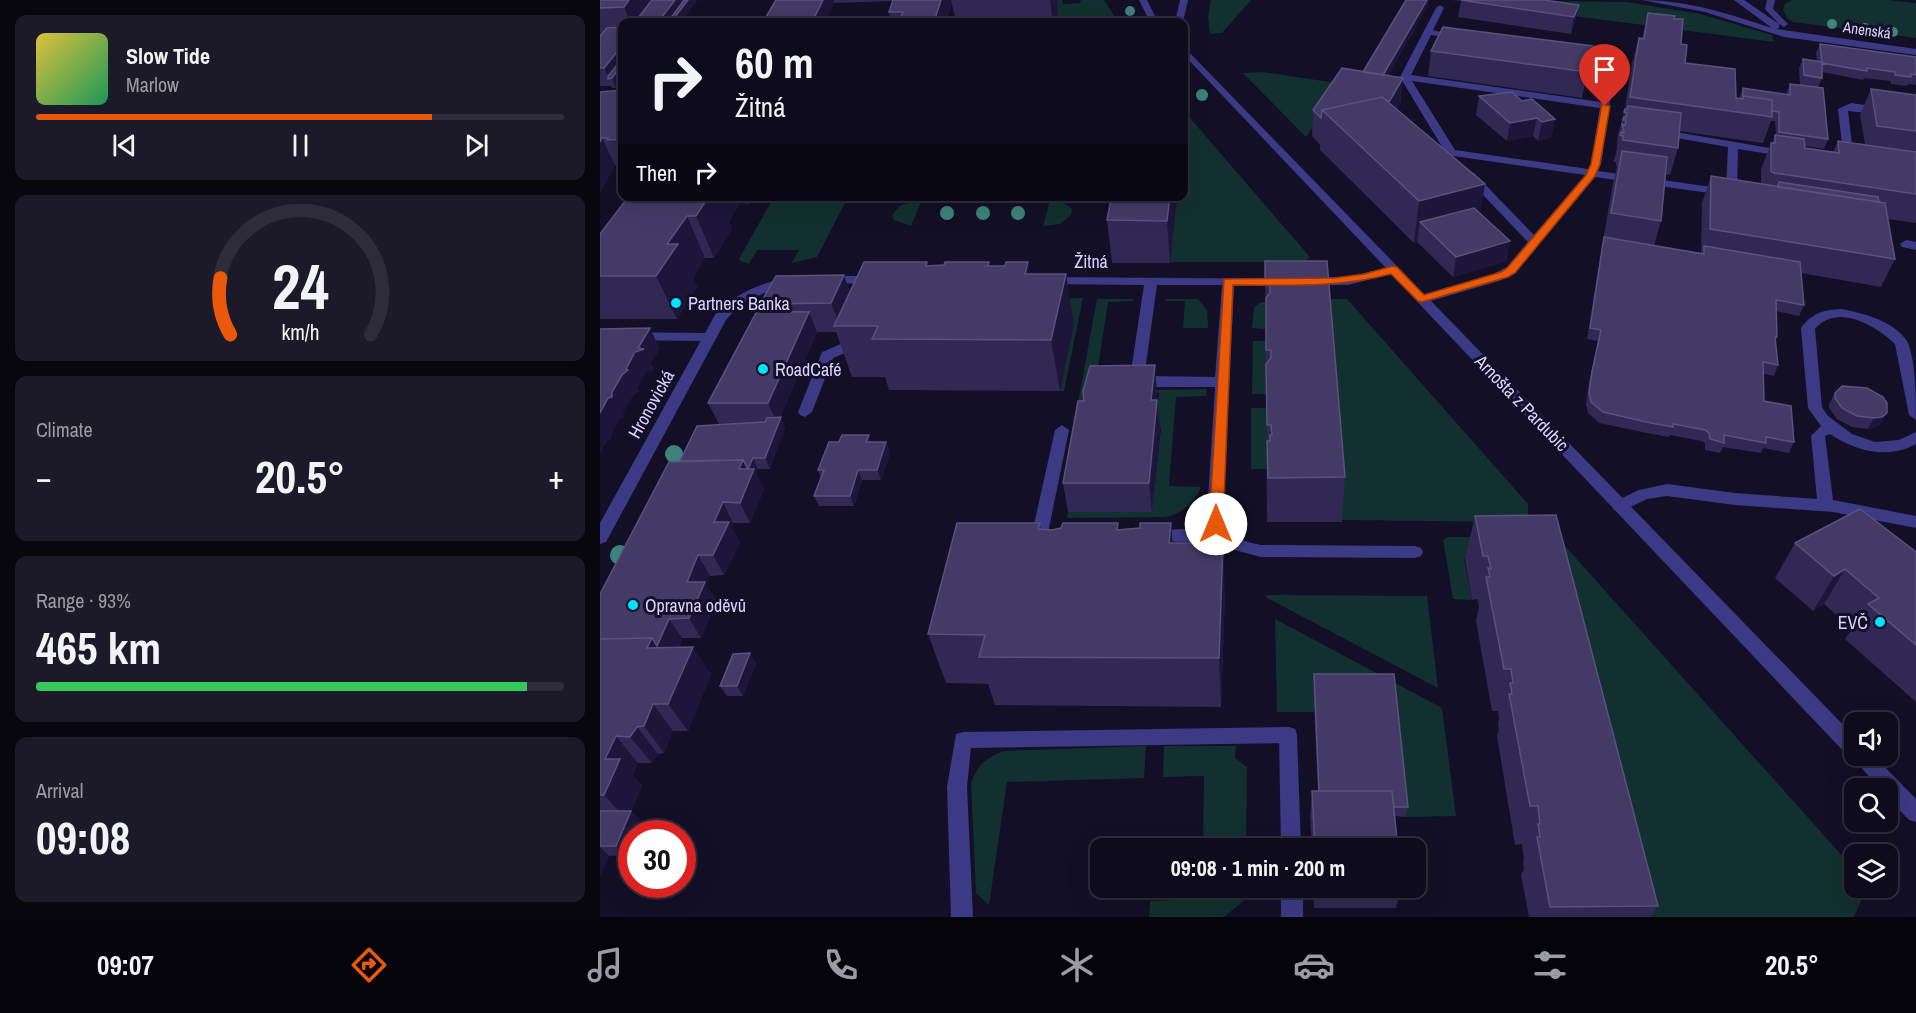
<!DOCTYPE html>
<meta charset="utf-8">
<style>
:root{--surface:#0e0b1c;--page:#1c1929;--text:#f1f3f6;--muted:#9b9ba3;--line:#2e2b3b;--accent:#ea580c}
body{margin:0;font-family:"Archivo Narrow",sans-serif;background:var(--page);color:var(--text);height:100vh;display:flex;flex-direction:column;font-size:22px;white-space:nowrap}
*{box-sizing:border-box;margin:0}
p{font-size:20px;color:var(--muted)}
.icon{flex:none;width:33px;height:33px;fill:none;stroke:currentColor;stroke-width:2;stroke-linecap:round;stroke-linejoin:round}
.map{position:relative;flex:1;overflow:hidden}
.drawer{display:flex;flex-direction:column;gap:15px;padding:15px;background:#08060f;width:600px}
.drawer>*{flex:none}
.hud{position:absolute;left:18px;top:18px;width:570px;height:183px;border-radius:12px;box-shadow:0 6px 24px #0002,0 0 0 2px var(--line);background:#0e0b1c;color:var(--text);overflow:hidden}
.buttons{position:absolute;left:1244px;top:712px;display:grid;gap:12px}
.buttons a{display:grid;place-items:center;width:54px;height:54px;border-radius:12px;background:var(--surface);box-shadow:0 6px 24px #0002,0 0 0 2px var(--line);font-size:30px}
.speed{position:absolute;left:18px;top:820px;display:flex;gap:12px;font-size:30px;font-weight:700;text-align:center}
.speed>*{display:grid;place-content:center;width:78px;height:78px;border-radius:50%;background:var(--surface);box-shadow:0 6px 24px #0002,0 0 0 2px var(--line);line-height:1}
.speed .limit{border:9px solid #d22;background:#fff;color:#111}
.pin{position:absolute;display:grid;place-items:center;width:51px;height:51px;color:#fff;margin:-62px -26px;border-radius:50% 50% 50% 0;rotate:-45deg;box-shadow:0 0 6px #0007}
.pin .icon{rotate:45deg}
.me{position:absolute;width:66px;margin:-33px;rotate:0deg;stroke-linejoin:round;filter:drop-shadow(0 0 4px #0008)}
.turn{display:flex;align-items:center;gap:21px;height:126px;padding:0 18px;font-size:27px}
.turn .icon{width:78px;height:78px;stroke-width:2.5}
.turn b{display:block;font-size:42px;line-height:51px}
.then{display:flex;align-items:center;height:57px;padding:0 18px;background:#0003;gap:12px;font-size:22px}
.big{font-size:45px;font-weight:700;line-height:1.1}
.drawer .widget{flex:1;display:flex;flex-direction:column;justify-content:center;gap:9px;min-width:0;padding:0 21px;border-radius:12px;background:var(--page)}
.drawer .dial{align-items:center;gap:0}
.dial svg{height:156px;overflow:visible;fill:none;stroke:var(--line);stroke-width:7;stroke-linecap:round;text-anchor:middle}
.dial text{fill:var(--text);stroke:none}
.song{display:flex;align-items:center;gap:18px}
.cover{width:72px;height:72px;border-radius:9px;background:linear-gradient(135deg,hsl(50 70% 55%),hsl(150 70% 35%))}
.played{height:6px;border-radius:3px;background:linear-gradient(90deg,var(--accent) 75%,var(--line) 75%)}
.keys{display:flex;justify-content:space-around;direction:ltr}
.heat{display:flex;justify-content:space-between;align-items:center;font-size:33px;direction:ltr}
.charge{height:9px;border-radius:4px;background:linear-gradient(90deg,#34c759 93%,var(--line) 0)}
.trip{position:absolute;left:490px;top:838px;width:336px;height:60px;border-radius:12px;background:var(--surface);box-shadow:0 6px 24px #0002,0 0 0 2px var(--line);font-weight:700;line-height:60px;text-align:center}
.menu{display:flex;height:96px;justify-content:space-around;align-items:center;background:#06040b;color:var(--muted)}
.menu .icon{width:42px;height:42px}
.menu .on{color:var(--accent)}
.menu b{font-size:27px;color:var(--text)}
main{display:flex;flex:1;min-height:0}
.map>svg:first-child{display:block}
.green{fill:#12302f}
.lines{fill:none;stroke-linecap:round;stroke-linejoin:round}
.service{fill:#3d3a85;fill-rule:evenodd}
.minor{fill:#3d3a85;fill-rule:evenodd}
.tertiary{fill:#3d3a85;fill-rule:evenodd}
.tree{fill:#3d827b}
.wall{fill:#312854;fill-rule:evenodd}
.shaded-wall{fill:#1d163a}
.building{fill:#433a66;stroke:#5a527e;stroke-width:1.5}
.route{fill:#ea580c;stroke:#983908;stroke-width:1.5}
.poi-dot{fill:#00e5ff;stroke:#130f26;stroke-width:2}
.labels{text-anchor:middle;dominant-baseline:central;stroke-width:6;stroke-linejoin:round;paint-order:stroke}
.far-street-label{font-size:15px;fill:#d9d4ff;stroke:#130f26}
.street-label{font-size:18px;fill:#d9d4ff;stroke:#130f26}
.poi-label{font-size:18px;fill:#d9d4ff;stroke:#130f26;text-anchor:start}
</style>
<main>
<section class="drawer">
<div class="widget">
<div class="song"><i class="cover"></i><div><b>Slow Tide</b><p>Marlow</p></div></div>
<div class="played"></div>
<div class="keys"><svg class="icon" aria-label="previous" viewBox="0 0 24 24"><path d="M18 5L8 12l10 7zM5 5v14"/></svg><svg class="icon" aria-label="pause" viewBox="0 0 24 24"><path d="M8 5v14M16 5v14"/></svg><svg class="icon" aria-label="next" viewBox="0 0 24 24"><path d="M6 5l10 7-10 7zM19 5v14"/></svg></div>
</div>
<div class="widget dial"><svg viewBox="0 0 100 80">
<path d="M14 69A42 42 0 1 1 86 69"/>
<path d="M14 69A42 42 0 0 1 9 40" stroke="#ea580c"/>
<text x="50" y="56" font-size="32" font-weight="700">24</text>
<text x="50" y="72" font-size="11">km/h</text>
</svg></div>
<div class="widget"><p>Climate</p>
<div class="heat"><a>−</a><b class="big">20.5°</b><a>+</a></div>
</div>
<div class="widget"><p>Range · 93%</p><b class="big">465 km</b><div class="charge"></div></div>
<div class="widget"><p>Arrival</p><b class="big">09:08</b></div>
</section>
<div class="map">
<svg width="1316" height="917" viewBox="0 0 1316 917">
<rect width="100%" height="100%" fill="#130f26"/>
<!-- green -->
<path class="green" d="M426 0H462L463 4 480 3 481 0H504L518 22H457Z
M611 0H651L622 33 610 34 608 17Z
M851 0 1027 2 1100 14 1172 35 1174 42Z
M1192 0H1288L1316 3V38L1193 22 1187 18 1183 10 1185 4Z
M663 72 743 84 706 137 643 73Z
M584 111 710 257 704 262H570L577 197 584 196Z
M174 197H248L217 257 192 263 199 250H157L149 264 141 261 139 259Z
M322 200 311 226 294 220 292 215 301 205Z
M450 200 463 202 472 209 471 215 460 224 443 226Z
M483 298 464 391H460L474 324 441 299Z
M497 299H533V301L508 302 498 367H523L475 419Z
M566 299H598L607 310 608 328H583L585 301H566Z
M674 299H747L928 504V516L914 522 742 520 665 304V329L652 328 654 308 659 303Z
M653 341H666V394H652Z
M607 389 606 396 576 397 569 486 601 487C595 503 582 514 565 517L467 518 468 512H552L561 428H555L559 393 555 392V390Z
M651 408H666L667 469H651Z
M848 537H937L966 547 1254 869V888H1267L1254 917H1029L945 560 864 559 872 600 853 599 843 540Z
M667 595 827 596 838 688 667 598Z
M675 619 842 708 856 816 806 817 714 684V712H677Z
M546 746 544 778 407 782 389 905 376 893 371 784C376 766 387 757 404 751Z
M564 746H636L635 758 647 767 646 849H603L604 776 563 777Z
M603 888H646V899L624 917H549L550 901 602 899Z"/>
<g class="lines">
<!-- service -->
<path class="service" d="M840 5 844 8 833 30 863 37 858 40 831 35 811 75 1001 102 1008 63C996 55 978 59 966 52L971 49 1004 53 1016 60 1001 164 998 171 1126 189 1128 147 1054 134V130L1058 129 1188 151 1193 154 1188 157 1138 149 1137 193 1131 196 995 177 915 273 899 281 827 302H817L816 299 817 296 891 275 907 267 928 242 866 177V173H874L934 235 985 175 847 155 800 77 836 8ZM812 81 1000 108 991 164 988 169 855 150Z
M1251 103 1316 112V118L1248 111 1254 162 1249 165 1244 162 1238 109Z
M1306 240 1316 242V250L1302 247 1300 244Z
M1241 309C1263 313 1294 321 1307 341 1316 359 1316 400 1316 420L1309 415 1295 344C1275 325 1237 303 1215 329L1222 407 1228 416 1252 434 1275 442 1299 440 1316 432V444C1287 460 1256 451 1230 434L1225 436 1233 500 1316 516V528L1233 512 1135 505 1067 496 1047 499 1020 512 1014 510 1012 506 1014 502 1039 490 1067 484 1135 493 1217 499 1211 436 1221 426 1208 408 1201 328C1212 313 1223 310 1241 309Z
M0 332 110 333 117 337 110 341 0 340Z
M257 333 264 337 259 347 233 358 212 412 205 417 200 415 198 412 222 352 248 341 252 334Z
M688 727 695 729 697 735 695 741 688 743 371 748 367 787 373 917H351L347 787 356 734 363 732Z"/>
<!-- minor -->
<path class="minor" d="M539 0H547L558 22H550Z
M580 0H588L583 22H575Z
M584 47 1254 736V756H1274L1316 799V822L1309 820 1287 797V789H1280L1252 757 1247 755 791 274 748 285H707L705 282 711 278 748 277 786 268 584 55Z
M225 276H276L282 280 276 284 221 283 219 280 221 277Z
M447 277 688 279 690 282 684 286H634L623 515C627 536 641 541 661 545L815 546 821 548 823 552 821 556 815 558 661 557 631 549 616 538 593 542 547 541 545 537 547 533 553 531 610 527 607 515 615 387H553L537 382 531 371 544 285 443 284 441 281ZM557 285H622L615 377 547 376 545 371Z
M189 278 195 282 193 285C166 291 145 298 126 320L6 542 0 544V523L115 315C136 293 159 283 189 278Z
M462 425 469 430 447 538 445 542H433L431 538 455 430Z
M688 727 695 729 697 735 701 849H681L679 735 681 729Z
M681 888H703V917H681Z"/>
<!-- tertiary -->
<path class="tertiary" d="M1042 0C1087 0 1129 14 1172 28L1134 0H1144L1179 24 1165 9 1167 0H1175L1173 9 1188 24 1184 27 1179 24V28L1176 29 1316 49V55L1184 37 1105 12Z"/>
</g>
<!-- trees -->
<g class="tree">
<circle cx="530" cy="11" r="5"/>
<circle cx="1232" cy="24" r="5"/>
<circle cx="1265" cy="28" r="5"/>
<circle cx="1293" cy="32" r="5"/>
<circle cx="602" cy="95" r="6"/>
<circle cx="347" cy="213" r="7"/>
<circle cx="383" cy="213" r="7"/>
<circle cx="418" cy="213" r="7"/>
<circle cx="74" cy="454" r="9"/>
<circle cx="20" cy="555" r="10"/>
</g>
<!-- wall -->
<path class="wall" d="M0 0H97L81 22H22V80L16 88H12L11 86H0Z
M176 0H350L351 6 346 22H291L289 12 293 1 234 3 225 22H163Z
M351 0H457L458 9 457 22H356Z
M861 1 979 5 975 22 971 34 858 17Z
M829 3 788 76 803 78 800 104 797 109 880 213 907 261 853 277 817 242 814 243 720 150V145L712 136 713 110 763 72Z
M1048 13 1074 19 1085 63 1136 98H1139L1143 88 1186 94 1190 84 1228 139 1224 149 1205 146V148L1233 152 1238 141 1265 144 1260 115 1271 89 1316 95V223L1288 219 1295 259 1281 287 1201 273 1204 305 1199 316 1176 311 1177 337 1175 342 1178 365 1174 376 1164 374V401L1194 442 1189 453 1163 448 1161 453 1123 447 1120 453 1105 450V443L1101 441 1070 435 1069 437 1047 433 999 423 988 413 986 404 989 382 998 341 987 339 1002 247 1013 183 1017 167 1016 166V162H1013L1016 153 1018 135 1025 109 1032 63 1039 38 1042 39ZM1171 121H1175L1176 135 1172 143H1171L1161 169V184L1111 176 1102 203 1101 253 1054 246 1061 221 1066 174 1070 175 1078 148 1079 131 1163 143Z
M1220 44 1316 57V85L1308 84 1307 86 1291 84V81L1264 78 1263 80 1222 72V78L1218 87 1200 85 1199 68 1203 59 1217 61 1216 53Z
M993 46 982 98 828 76 831 51Z
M22 90V166L19 167 18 165H15L0 193V92Z
M879 96 922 101 955 119 951 138 938 141 933 136 907 141 876 115Z
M29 196H153L149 204 140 203 129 221 132 229 114 258H105L93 278 97 287 77 319H0V234Z
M513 196H577L570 263H512L507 220Z
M665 261 745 477 742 522H667Z
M389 262 390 266 430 274 474 324 460 391 289 390 285 377H252L236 332H217L180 417 185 427 170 469H158L156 473 164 489 150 523H133L131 527 140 543 124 575 110 576 106 584 117 602 101 638H82L79 647 111 674 88 731H73L64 753 58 754 52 763H38L33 775 42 786 31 811 40 820 34 834H32L25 855 9 856 0 876V594L80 461 143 423 119 424 108 403 163 311 160 304 244 275 250 293 328 266Z
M1242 386 1281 424 1276 427 1268 429 1252 427 1237 419 1229 408V404L1235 393Z
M557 394V400L560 429 552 512H468L463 483Z
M269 435 271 442H286L290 453 281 480H262L254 506H219L214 496 221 478 218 470Z
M875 516 1058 906 1051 917H929L921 875 924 869 923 862 924 859 922 844 915 845 897 736 899 730 898 725 899 719 898 711H892L876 621 879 606 877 599 872 600 865 559Z
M440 523 441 529 519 530 540 528 571 523 572 543 625 593 621 707 395 705 388 684 346 683 328 634Z
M1195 543 1316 552V702L1245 639 1252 629 1224 604 1213 611 1175 578Z
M150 653 156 664 143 696H127L120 686Z
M714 674 808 807 806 817 795 816 798 849H712L710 817 712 791H718L713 684Z
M713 888H801L796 908H714Z"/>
<!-- shaded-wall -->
<path class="shaded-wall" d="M29 0H71L55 22H30L24 7Z
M75 0H97L81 22H58Z
M223 0H233L234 3 225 22H212Z
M339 0H350L351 6 346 22H334Z
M450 0H457L458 9 457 22H453Z
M827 0H829V3L777 95 778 85Z
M979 5 975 22 971 34 974 17Z
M22 46V80L16 88 12 78 9 79 4 68Z
M803 78 800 104 782 136 755 142Z
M937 118 933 136 907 141 910 123Z
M955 119 951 138 938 141 942 122Z
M2 138 15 165 0 193V142Z
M885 184 878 225 820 222 817 242 814 243 819 201Z
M109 196H137L140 203 129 221 132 229 114 258 96 216Z
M146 196H153L149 204Z
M570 196H577L570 263 567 221Z
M87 216 105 258 93 278 97 287 77 319 56 276 67 244Z
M910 241 907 261 853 277 856 257Z
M428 262 437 312 425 274Z
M466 274 474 324 460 391 451 340Z
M244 275 253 303 240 326 231 303Z
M209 312 217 332 177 423 168 403Z
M50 328 60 349 51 363 55 370 46 373 37 389 39 391 33 396 23 413 24 417 20 419 11 436 12 439 7 441 0 454V413Z
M555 365 557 394 554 429 551 400Z
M557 400 560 429 552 512 549 483Z
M1287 413 1281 424 1276 427 1268 429 1274 418Z
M181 417 185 427 170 469 165 458Z
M269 435 272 446 266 442Z
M286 442 290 453 281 480 277 470Z
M153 458 158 469 156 473 164 489 150 523 140 503 139 469 143 460 148 470Z
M258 470 262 480 254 506 250 496Z
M123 502 133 523 131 527 140 543 124 575 113 555 114 522Z
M571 523 575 574 569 543Z
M623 543 625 593 621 707 619 658Z
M98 555 110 576 106 584 117 602 101 638 89 618 87 582Z
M1245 569 1224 604 1213 611 1234 576Z
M69 619 82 638 71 666 57 646Z
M52 638 71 666 47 648Z
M93 647 111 674 88 731 68 704Z
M150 653 156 664 143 696 137 686Z
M53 704 73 731 64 753 44 726Z
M37 727 58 754 52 763 30 737Z
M16 736 38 763 33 775 42 786 27 820 4 795 5 759Z
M31 811 40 820 34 834H32V840L25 855 16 846Z
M0 847 9 856 0 876Z"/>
<!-- building -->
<path class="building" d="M0 0H29L24 7 0 8Z
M52 0H75L58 22H35Z
M84 0H88L71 22H68Z
M176 0H223L212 22H163Z
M293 0H341L334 22H299L303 12H289Z
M806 0H827L783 75 763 72Z
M861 0H944L979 5 974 17Z
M1048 13 1075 16 1074 19H1083L1081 44 1087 45 1085 63 1135 69 1136 98 1143 99V96L1172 100V117L1030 97 1039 38 1044 39Z
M22 27V46L4 68H0V36L7 28Z
M843 27 993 46 987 72 831 51Z
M1220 44 1316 57V75L1311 74V77L1295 75V72L1267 68V71L1222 63Z
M22 59V65L12 78 8 79V76Z
M1203 59 1222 62V78L1204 75Z
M742 68 803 78 789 102 782 97 722 110 721 118 713 110Z
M1190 84 1223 88 1228 139 1179 132V112L1172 111V100L1143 96V88L1190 95Z
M1271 89 1316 95V131L1277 126Z
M22 90V139L7 140 8 138H2L0 142V92Z
M912 92 922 101 932 99 955 119 942 122 937 118 910 123 879 96Z
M782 97 885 184 819 201 722 110Z
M1028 106 1081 113 1078 148 1023 140V136L1020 135 1021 132 1024 133 1022 124 1025 125 1026 120H1023L1024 117H1026L1027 113 1024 112 1025 109H1028Z
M1175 135 1204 139 1205 148 1239 153 1238 141 1316 152V194L1174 173 1171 171V143H1175Z
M1022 151 1067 157 1061 221 1011 213Z
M1111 176 1285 203 1295 259 1110 229Z
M1179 182 1278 197 1279 202 1178 187Z
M29 196H109L96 216H87L67 244H78L56 276H0V234Z
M515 196H570L567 221 507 220 511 199Z
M874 208 910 241 856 257 820 222Z
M1004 237 1104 254V246L1200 262 1204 305 1176 300 1177 337H1175L1178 365 1163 362 1164 401 1191 406 1194 442 1166 437V443L1124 435V443L1110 439 1109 433 1105 430 1073 424V427L1051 423 1003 412 991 402 989 393 992 372 1001 330 990 328Z
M665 261H727L745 477 668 478 667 441H670V435H672L671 425H667L666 364 671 358V350H666V298L670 293V285H665Z
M264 262H327L326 266 344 265 345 262H389L387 266H405L406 262H428L425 274H466L451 340 272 339 278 326H234Z
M244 275 231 303 160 304 176 276Z
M157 311 209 312 168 403H108Z
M50 328 38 348 44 349 35 352 26 369 28 370 22 375 12 392V397L8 398 0 413V329Z
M555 365 551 400H557L549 483H463L478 401H484L483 391 490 366Z
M1242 386 1267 388 1283 397 1287 403V413L1282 417 1274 418 1257 416 1242 408 1235 398V393Z
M181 417 165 458H153L148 469 143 460 80 461 97 426 165 422 167 418Z
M242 435H269L266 442H286L277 470H258L250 496H214L224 470H218L229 442H239Z
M143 460 139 469H154L140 503 123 502 114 522H129L113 555H98L93 567 87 582H105L89 618 69 619 57 646 52 638 0 639V594L69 462Z
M1260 509 1316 552V645L1268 604 1279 598 1245 569 1234 576 1195 543Z
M956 515 1058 906 950 907 937 837H940L938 824H940L938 806H930L909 694H912L910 683H913L911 669H904L886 577H890L888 568 891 569 888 556H883L875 516Z
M357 523H440L438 529 452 530 461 528 463 523H518L517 530 540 528V523H571L569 543H623L619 658 379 657 385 635 328 634Z
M52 638 47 648 93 647 68 704H53L44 726 37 727 30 737 16 736 5 759H20L4 795H0V639Z
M150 653 137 686H120L133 654Z
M714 674H794L808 807H794L792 791H719Z
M712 791H792L798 849H715Z
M0 811H31L16 846H0Z"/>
<!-- route -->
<path class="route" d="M1002 104 1010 106 1000 164 995 176 915 273 908 277 822 302 818 301 791 274C739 288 687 285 633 285L623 524 621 528H611L609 524 624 279 734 278 764 274 793 266 797 267 824 295 901 272 907 268 986 175 991 164Z"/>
<!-- markers -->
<g class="poi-dot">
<circle cx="76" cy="303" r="6"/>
<circle cx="163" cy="369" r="6"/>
<circle cx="33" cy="605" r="6"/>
<circle cx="1280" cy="622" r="6"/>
</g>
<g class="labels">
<!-- far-street labels -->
<g class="far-street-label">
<text transform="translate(1267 30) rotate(8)">Anenská</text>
</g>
<!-- street labels -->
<g class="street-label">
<text x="491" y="261">Žitná</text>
<text transform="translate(922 403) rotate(46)">Arnošta z Pardubic</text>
<text transform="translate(51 404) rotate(-61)">Hronovická</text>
</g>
<!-- poi labels -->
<g class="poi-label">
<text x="88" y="303">Partners Banka</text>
<text x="175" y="369">RoadCafé</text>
<text x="45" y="605">Opravna oděvů</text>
<text x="1268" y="622" text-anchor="end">EVČ</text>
</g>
</g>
</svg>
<div class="buttons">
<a><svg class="icon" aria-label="sound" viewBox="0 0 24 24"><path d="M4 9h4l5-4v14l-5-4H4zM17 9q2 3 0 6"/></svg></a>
<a><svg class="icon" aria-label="search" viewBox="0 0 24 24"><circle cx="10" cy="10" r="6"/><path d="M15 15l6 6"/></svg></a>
<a><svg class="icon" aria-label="layers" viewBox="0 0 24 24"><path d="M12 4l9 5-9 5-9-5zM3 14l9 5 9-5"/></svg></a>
</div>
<div class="speed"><div class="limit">30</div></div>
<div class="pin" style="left:1005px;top:106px;background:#d93025"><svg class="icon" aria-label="arrive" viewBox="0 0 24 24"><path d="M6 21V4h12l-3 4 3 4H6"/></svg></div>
<svg class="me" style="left:616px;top:524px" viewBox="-20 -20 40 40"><circle r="19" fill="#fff"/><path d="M0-13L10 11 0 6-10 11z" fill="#ea580c"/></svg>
<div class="trip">09:08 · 1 min · 200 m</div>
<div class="hud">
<div class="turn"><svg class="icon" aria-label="right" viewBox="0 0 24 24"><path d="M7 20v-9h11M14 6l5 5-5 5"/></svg><div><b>60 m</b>Žitná</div></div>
<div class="then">Then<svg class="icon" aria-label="right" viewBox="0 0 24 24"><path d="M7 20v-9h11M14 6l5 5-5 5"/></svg></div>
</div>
</div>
</main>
<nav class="menu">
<b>09:07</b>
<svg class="icon on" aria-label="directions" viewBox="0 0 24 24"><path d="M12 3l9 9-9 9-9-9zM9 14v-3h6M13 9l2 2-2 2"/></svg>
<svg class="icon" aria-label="music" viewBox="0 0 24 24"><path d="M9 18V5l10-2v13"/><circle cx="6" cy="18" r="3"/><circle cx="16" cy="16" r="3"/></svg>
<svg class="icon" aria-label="phone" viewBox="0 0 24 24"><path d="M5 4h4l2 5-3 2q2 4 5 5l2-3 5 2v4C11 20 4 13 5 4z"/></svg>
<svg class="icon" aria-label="climate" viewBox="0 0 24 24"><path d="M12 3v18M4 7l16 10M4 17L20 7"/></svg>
<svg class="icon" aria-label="car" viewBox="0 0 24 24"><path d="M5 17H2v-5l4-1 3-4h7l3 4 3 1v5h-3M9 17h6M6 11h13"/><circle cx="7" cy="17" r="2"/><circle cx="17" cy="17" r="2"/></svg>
<svg class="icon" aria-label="filters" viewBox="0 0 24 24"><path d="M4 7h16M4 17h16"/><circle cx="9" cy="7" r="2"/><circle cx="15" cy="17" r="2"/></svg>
<b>20.5°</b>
</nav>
